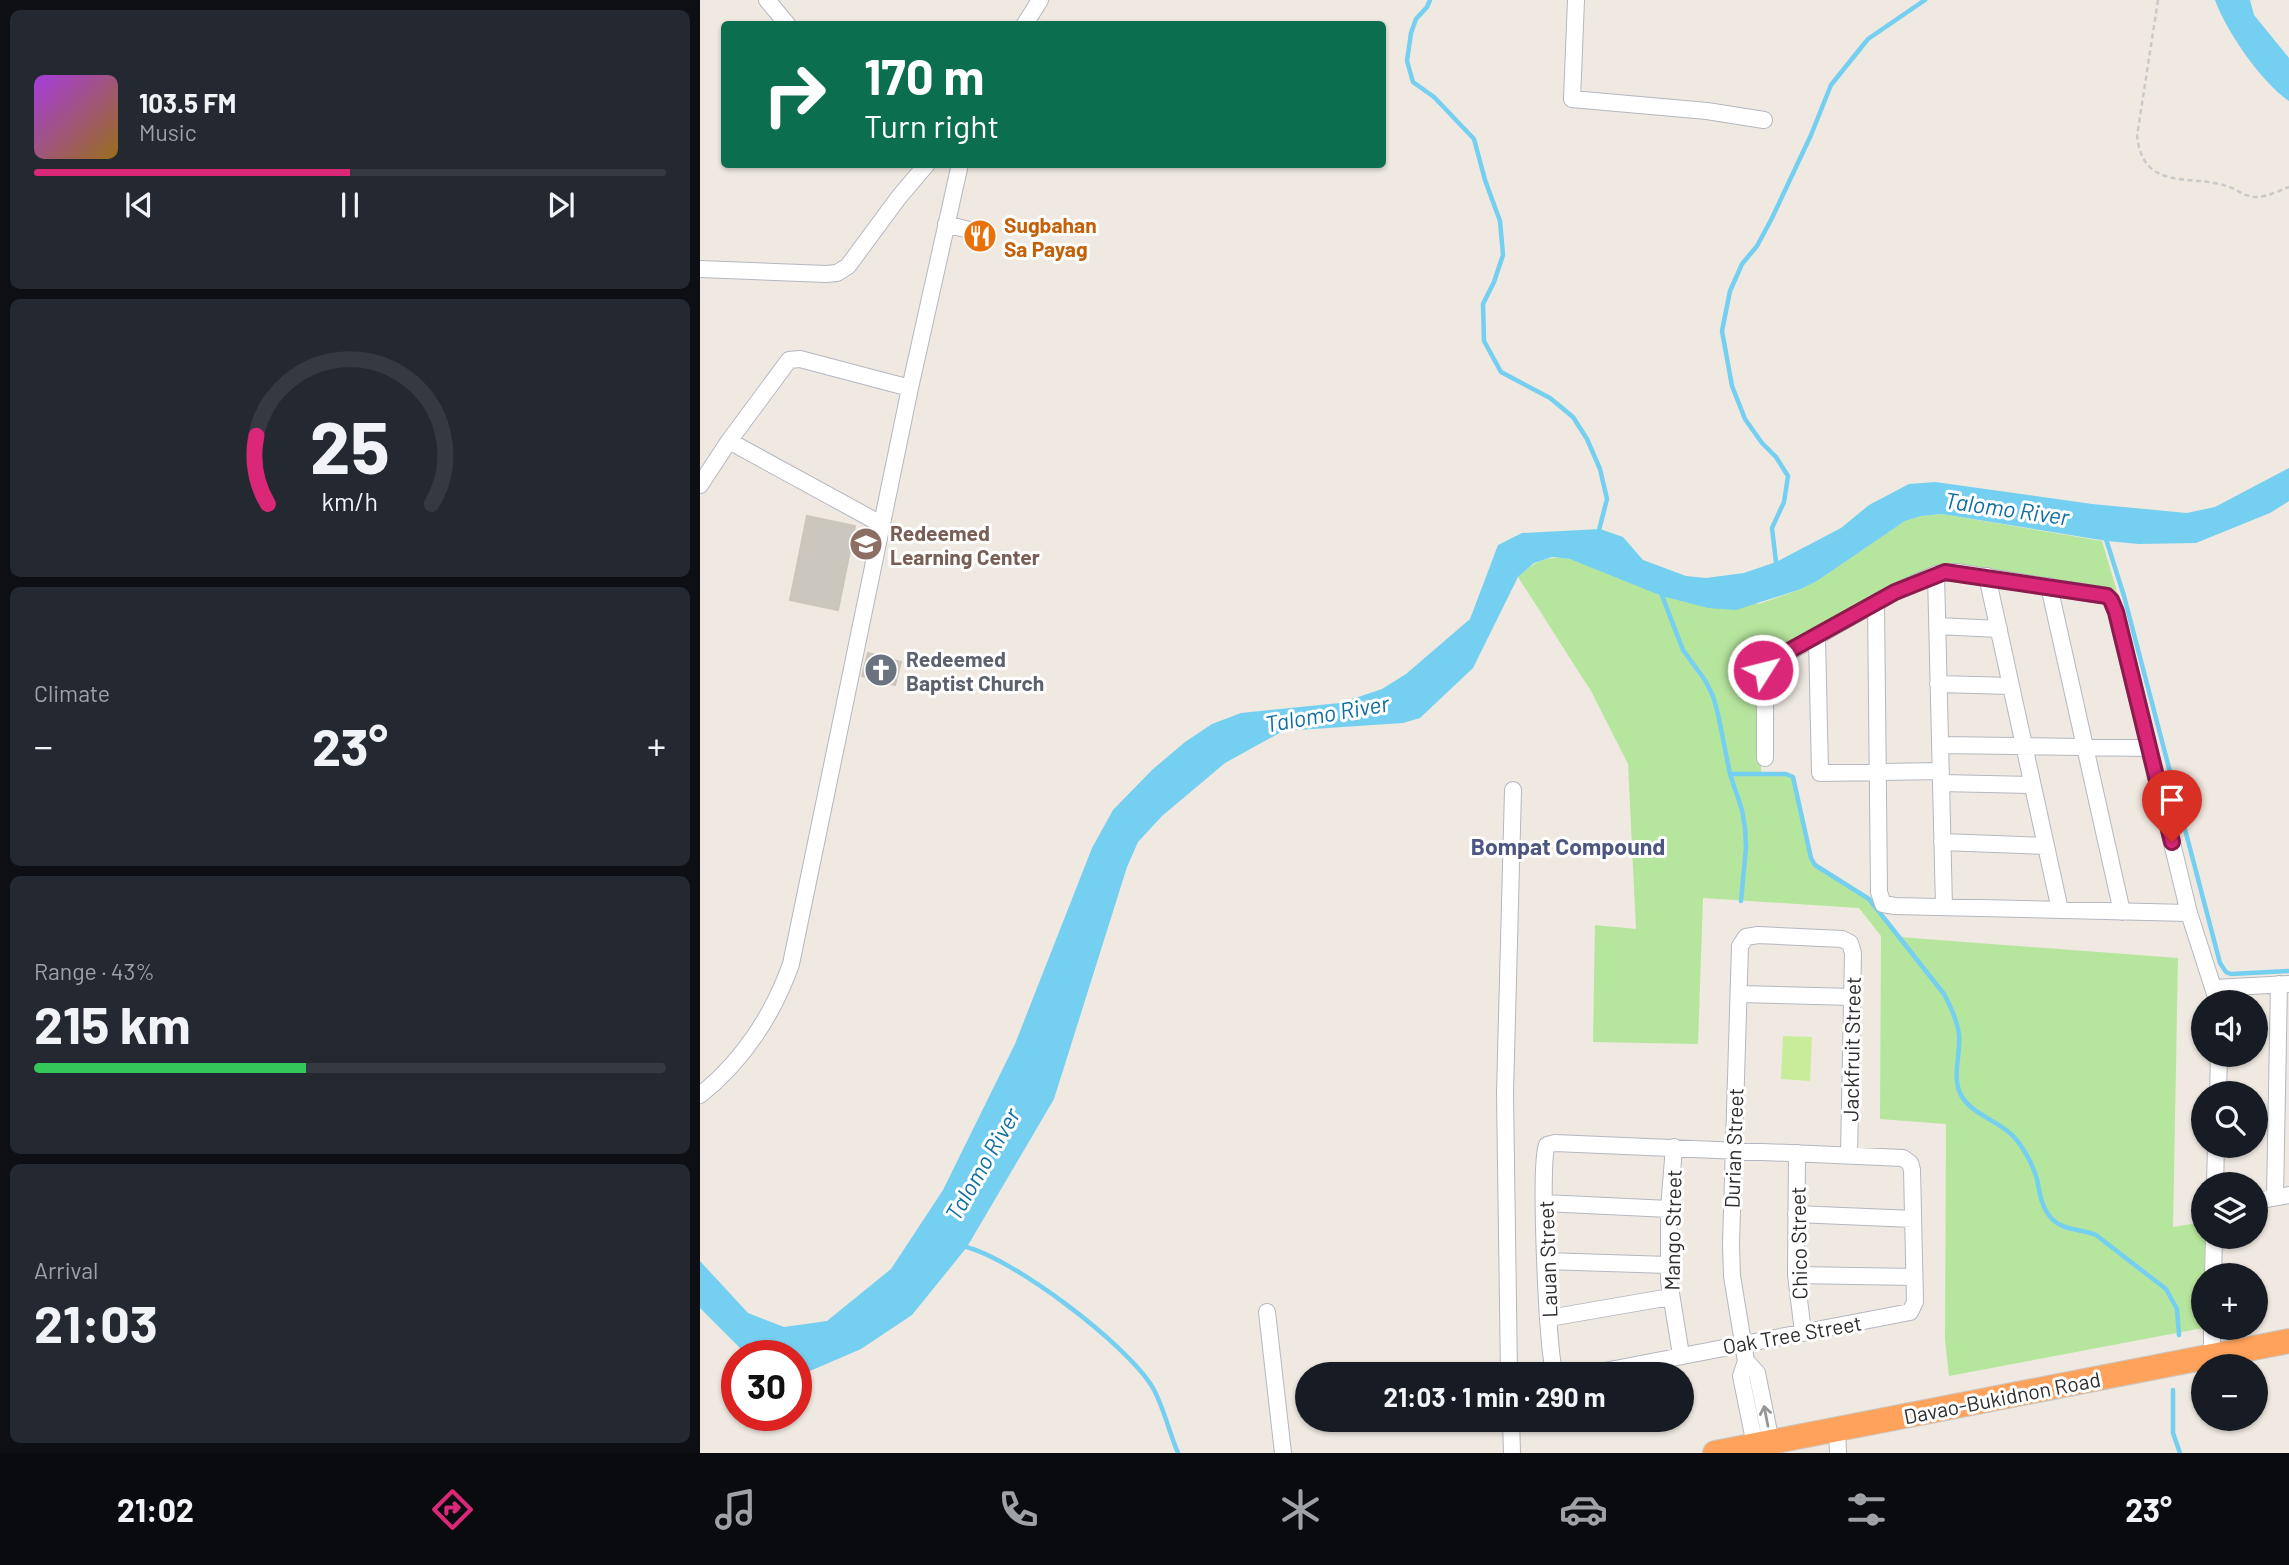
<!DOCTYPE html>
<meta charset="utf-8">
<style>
:root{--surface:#171b24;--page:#242831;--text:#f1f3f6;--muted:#9ea1a6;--line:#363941;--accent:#db2777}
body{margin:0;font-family:Barlow,sans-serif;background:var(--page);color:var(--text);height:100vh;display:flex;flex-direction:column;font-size:26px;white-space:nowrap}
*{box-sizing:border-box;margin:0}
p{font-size:23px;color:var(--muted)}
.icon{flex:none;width:38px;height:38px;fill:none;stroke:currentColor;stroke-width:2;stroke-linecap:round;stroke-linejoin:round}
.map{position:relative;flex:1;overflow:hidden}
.drawer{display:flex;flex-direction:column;gap:10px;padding:10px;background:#0d0f14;width:700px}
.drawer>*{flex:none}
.hud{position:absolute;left:21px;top:21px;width:665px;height:147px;border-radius:7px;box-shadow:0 2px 5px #0004;background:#0b6e4f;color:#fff;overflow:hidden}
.fabs{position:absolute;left:1491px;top:990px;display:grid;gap:14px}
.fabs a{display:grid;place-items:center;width:77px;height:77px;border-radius:50%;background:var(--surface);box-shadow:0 2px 5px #0004;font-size:35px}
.speed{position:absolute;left:21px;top:1340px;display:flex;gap:14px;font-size:35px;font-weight:700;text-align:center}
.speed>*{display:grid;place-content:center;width:91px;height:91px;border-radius:50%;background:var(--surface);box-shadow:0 2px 5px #0004;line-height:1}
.speed .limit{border:10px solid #d22;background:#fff;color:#111}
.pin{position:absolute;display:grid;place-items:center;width:60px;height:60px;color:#fff;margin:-72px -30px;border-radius:50% 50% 50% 0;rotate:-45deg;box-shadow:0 0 7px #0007}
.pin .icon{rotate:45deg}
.me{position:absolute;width:77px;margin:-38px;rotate:54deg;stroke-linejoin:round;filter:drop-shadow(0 0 5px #0008)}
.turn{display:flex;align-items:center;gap:24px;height:147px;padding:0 28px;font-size:32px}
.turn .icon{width:91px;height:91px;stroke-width:2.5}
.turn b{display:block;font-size:49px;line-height:60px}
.big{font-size:52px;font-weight:700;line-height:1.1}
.drawer .card{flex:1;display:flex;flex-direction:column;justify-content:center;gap:10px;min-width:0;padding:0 24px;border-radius:10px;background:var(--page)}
.drawer .dial{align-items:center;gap:0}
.dial svg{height:182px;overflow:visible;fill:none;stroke:var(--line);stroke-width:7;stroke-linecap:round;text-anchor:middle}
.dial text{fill:var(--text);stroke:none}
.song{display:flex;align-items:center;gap:21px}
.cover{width:84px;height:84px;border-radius:10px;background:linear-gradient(135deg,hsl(280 70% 55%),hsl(40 70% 35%))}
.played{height:7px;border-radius:4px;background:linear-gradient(90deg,var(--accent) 50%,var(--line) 50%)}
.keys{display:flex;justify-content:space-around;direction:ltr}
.heat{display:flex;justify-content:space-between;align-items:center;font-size:38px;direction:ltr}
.charge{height:10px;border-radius:5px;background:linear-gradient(90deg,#34c759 43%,var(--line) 0)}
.trip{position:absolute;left:595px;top:1362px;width:399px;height:70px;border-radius:35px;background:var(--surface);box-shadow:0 2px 5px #0004;font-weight:700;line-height:70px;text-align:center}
.dock{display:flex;height:112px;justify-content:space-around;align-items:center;background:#090b0e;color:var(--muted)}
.dock .icon{width:49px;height:49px}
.dock .current{color:var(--accent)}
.dock b{font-size:32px;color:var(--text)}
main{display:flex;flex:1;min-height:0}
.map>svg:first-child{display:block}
.green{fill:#b6e59e}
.pitch{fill:#c9ec9a}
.water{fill:#75cff0}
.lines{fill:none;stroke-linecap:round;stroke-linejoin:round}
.stream{stroke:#75cff0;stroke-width:4.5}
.building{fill:#cbc7bf;stroke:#cbc5ba;stroke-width:2}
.minor-casing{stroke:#b4b7c1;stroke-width:18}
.highway-casing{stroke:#c9c9c9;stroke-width:26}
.path{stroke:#c9c9c9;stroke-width:2.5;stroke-dasharray:5 3.5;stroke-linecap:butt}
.minor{stroke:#fff;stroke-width:16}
.highway{stroke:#ffa35c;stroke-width:24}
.oneway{stroke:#969696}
.route-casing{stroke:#8e194d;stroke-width:18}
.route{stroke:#db2777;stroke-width:12}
.labels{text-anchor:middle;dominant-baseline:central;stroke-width:6;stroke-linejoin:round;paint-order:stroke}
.food-label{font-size:21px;font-weight:bold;fill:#c56008;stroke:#fff;text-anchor:start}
.education-label{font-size:21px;font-weight:bold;fill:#785e54;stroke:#fff;text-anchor:start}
.worship-label{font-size:21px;font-weight:bold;fill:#5b616d;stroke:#fff;text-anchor:start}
.street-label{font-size:21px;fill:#2e2e2e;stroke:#fff}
.water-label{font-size:23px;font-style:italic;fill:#0d6fa3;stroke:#fff}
.neighbourhood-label{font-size:23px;font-weight:bold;fill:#4d5680;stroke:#fff}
</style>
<main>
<section class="drawer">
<div class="card">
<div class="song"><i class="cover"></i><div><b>103.5 FM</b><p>Music</p></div></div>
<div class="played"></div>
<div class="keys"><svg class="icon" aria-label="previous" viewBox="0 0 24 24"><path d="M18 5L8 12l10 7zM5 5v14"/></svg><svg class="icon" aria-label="pause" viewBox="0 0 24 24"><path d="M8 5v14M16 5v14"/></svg><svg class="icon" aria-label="next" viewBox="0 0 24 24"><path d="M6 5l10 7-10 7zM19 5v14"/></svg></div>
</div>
<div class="card dial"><svg viewBox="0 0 100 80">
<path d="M14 69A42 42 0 1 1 86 69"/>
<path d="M14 69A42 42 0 0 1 9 39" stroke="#db2777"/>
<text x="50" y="56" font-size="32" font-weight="700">25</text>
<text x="50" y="72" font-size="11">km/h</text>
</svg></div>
<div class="card"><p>Climate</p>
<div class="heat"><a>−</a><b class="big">23°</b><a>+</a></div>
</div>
<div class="card"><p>Range · 43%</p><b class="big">215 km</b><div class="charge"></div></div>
<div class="card"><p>Arrival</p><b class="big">21:03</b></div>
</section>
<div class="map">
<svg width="1589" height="1453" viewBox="0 0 1589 1453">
<rect width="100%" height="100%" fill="#efe9e1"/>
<!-- green -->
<path class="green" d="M1242 514 1402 541 1418 595 1414 590 1406 587 1247 563 1226 570 1061 661V773L1086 774 1093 777 1111 858 1115 865 1169 899 1199 937 1478 958 1473 1227 1503 1222V1237H1505L1503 1328 1249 1376 1245 1340 1246 1124 1180 1119 1181 936 1159 908 1003 898 998 1044 893 1042 895 925 936 929 928 764 891 691 818 577C837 560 845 556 870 559L1059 604 1101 589 1117 581 1205 521 1221 516Z"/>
<!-- pitch -->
<path class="pitch" d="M1083 1036 1112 1037 1110 1081 1081 1079Z"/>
<!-- water -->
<path class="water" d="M1515 0H1550L1554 15 1589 58V101C1562 83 1526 31 1515 0Z
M1589 468V501L1570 513 1496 543 1439 544 1407 541 1242 514 1221 516 1205 521 1117 581 1101 589 1036 610 1008 608 962 596 870 559 852 557 834 563 818 577 773 668 720 718 703 723 583 731 525 763 462 816 438 842 427 867 354 1099 267 1247 212 1315 161 1349 103 1374H96V1356H48L0 1308V1261L48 1313 84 1327 127 1321 191 1269 243 1190 315 1044 392 848 413 810 452 770 485 742 512 724 541 713 640 703 682 689 706 674 770 619 798 545 822 533 900 529 923 537 943 560 986 576 1006 578 1044 573 1076 562 1141 528 1169 505 1209 484 1235 482 1392 504 1487 513 1515 507Z"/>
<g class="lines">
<!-- stream -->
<path class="stream" d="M730 0 727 7 716 19 711 33 707 61 713 82 734 97 774 139 785 180 800 221 803 255 794 282 783 304 784 341 801 372 850 398 873 417 887 439 900 469 907 499 898 534
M1405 536 1424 596 1520 963 1526 972 1531 974 1589 971
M1075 567 1076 562 1072 528 1084 502 1088 476 1076 457 1062 443 1045 419 1032 386 1022 331 1030 291 1042 264 1057 246 1072 218 1111 135 1131 85 1168 39 1225 0
M961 593 983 650 1005 680 1013 696 1018 714 1030 774 1042 810 1045 828 1046 847 1041 901
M1030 774H1086L1093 777 1111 858 1115 865 1169 899 1244 994C1251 1007 1257 1020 1259 1034 1261 1053 1252 1075 1260 1093 1270 1115 1299 1120 1314 1137 1324 1148 1333 1165 1337 1179 1340 1194 1341 1207 1352 1219 1364 1231 1382 1229 1396 1235L1466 1289 1477 1309 1479 1335
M262 1246C311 1256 428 1345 453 1388 464 1408 469 1432 478 1453
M1473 1390V1433L1480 1453"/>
</g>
<!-- building -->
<path class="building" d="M107 516 155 526 138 610 90 600Z
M168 653 201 662 195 685 162 676Z"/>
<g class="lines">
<defs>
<path id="minor" d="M67 0 87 24
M876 0 872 99 1007 111 1064 120
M325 24 340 0
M246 224 288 235
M0 269 126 274 137 273 148 266 199 197 227 164
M29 441 181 524
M0 485 29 441 89 360 100 359 210 388
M1236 574 1244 907
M1287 576 1360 910
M1349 586 1422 912
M1176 603 1179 892 1183 904 1195 906 1489 913
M1237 626 1299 629
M1117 637 1120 773 1241 771
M1238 684 1311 686
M1240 745 1449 748
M1065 758V666L1195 592 1236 574 1256 572 1407 596 1411 600 1416 612 1489 913 1518 1003
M1241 783 1332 785
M1242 842 1346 846
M1515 988 1589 984
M1039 994 1152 997
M1518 1094 1519 1055
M0 1095C42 1062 73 1015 91 964L210 388 260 164
M974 1147 969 1209V1281L981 1355
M1097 1153 1096 1275 1103 1332
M1515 1185 1516 1146
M1575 1197 1579 984
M1556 1201 1589 1195
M844 1203 969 1209
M1096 1214 1213 1219
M846 1261 968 1265
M1096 1275 1214 1277
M1513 1276 1514 1237
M567 1312 583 1453
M849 1318 970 1297
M1512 1356V1328
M1046 1361 1057 1373 1071 1442
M809 1374 805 1093 813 790
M855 1374C847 1355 839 1161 847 1145L855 1143 1203 1158 1210 1163 1212 1170 1215 1302 1210 1312 889 1374
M811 1419 812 1453
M1137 1429 1138 1453
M1055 1445 1041 1376 1046 1361 1032 1276 1031 1244 1040 946 1046 937 1058 935 1142 939 1150 943 1153 953 1149 1156"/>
<path id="highway" d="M1015 1453 1589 1341"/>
</defs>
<!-- minor casing -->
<use href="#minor" class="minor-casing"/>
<!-- highway casing -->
<use href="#highway" class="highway-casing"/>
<!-- path -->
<path class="path" d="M1458 0 1437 136C1443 192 1491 174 1527 186 1537 189 1546 198 1558 197 1568 196 1579 191 1589 187"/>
<!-- minor -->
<use href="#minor" class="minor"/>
<!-- highway -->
<use href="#highway" class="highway"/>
</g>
<!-- one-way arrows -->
<defs><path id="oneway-shaft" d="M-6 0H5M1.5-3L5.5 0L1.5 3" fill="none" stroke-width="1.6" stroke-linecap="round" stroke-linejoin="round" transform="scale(1.75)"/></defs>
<use class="oneway" href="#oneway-shaft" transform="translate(1066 1416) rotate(-101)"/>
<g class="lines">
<defs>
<path id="route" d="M1063 670 1069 662 1195 592 1245 572 1407 596 1411 600 1416 612 1472 842"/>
</defs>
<!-- route casing -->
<use href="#route" class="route-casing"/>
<!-- route -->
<use href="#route" class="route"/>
</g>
<!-- icons -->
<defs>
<symbol id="restaurant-disc" viewBox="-11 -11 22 22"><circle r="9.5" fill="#e8710a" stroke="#fff"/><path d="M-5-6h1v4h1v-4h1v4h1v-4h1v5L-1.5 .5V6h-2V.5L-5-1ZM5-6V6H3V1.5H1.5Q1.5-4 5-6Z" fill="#fff"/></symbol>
<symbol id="school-disc" viewBox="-11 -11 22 22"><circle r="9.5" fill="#8d6e63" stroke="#fff"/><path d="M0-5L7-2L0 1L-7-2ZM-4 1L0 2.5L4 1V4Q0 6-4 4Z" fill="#fff"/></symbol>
<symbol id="church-disc" viewBox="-11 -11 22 22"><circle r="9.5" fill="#6b7280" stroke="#fff"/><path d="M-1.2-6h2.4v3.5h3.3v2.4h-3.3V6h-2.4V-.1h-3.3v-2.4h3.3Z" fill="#fff"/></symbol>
</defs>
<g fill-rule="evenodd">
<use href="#restaurant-disc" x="261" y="217" width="38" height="38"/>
<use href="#school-disc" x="147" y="525" width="38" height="38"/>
<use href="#church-disc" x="162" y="651" width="38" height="38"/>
</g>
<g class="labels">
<!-- food labels -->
<g class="food-label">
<text x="304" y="224">Sugbahan<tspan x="304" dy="24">Sa Payag</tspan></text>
</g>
<!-- education labels -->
<g class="education-label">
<text x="190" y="532">Redeemed<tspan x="190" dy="24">Learning Center</tspan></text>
</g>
<!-- worship labels -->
<g class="worship-label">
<text x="206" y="658">Redeemed<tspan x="206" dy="24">Baptist Church</tspan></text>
</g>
<!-- street labels -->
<g class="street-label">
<text transform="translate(1151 1049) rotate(-89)">Jackfruit Street</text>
<text transform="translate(1033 1148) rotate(-88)">Durian Street</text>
<text transform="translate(972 1230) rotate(-89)">Mango Street</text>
<text transform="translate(1098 1243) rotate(-91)">Chico Street</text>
<text transform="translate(847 1259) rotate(-92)">Lauan Street</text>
<text transform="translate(1092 1334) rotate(-10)">Oak Tree Street</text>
<text transform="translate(1302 1397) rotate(-11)">Davao-Bukidnon Road</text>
</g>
<!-- water labels -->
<g class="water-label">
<text transform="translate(1307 508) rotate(8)">Talomo River</text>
<text transform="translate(627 713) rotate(-10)">Talomo River</text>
<text transform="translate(282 1164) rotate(-60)">Talomo River</text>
</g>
<!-- neighbourhood labels -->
<g class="neighbourhood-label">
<text x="868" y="846">Bompat Compound</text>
</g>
</g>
</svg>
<div class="fabs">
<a><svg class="icon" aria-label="sound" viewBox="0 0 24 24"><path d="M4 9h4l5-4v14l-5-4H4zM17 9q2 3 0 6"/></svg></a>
<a><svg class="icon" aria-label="search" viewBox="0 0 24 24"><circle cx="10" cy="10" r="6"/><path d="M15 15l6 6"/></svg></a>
<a><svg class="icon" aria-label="layers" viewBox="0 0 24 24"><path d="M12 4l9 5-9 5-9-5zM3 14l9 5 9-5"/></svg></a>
<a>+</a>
<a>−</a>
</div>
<div class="speed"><div class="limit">30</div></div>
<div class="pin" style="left:1472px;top:842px;background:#d93025"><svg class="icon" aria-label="arrive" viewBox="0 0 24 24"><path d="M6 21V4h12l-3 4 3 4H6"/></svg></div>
<svg class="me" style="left:1063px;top:670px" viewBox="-20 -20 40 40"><circle r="17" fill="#db2777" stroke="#fff" stroke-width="3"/><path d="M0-11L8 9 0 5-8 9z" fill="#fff"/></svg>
<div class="trip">21:03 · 1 min · 290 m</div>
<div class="hud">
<div class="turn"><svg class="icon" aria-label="right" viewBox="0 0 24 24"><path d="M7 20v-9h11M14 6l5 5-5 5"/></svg><div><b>170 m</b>Turn right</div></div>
</div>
</div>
</main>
<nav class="dock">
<b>21:02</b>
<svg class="icon current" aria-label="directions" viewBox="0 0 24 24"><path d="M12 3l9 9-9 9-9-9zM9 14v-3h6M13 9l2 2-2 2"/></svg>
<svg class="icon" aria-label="music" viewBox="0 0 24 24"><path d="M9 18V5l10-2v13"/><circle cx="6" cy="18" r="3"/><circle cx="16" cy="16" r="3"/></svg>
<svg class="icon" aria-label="phone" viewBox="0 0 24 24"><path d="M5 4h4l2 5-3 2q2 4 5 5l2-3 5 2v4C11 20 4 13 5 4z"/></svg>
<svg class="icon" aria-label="climate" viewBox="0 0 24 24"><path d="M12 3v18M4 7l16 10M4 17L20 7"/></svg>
<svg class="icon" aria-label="car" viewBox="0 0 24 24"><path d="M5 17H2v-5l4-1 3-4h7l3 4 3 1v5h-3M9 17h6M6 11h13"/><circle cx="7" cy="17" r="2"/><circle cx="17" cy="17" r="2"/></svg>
<svg class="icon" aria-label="filters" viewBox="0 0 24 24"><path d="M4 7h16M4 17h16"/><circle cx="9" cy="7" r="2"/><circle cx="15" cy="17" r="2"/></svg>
<b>23°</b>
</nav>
